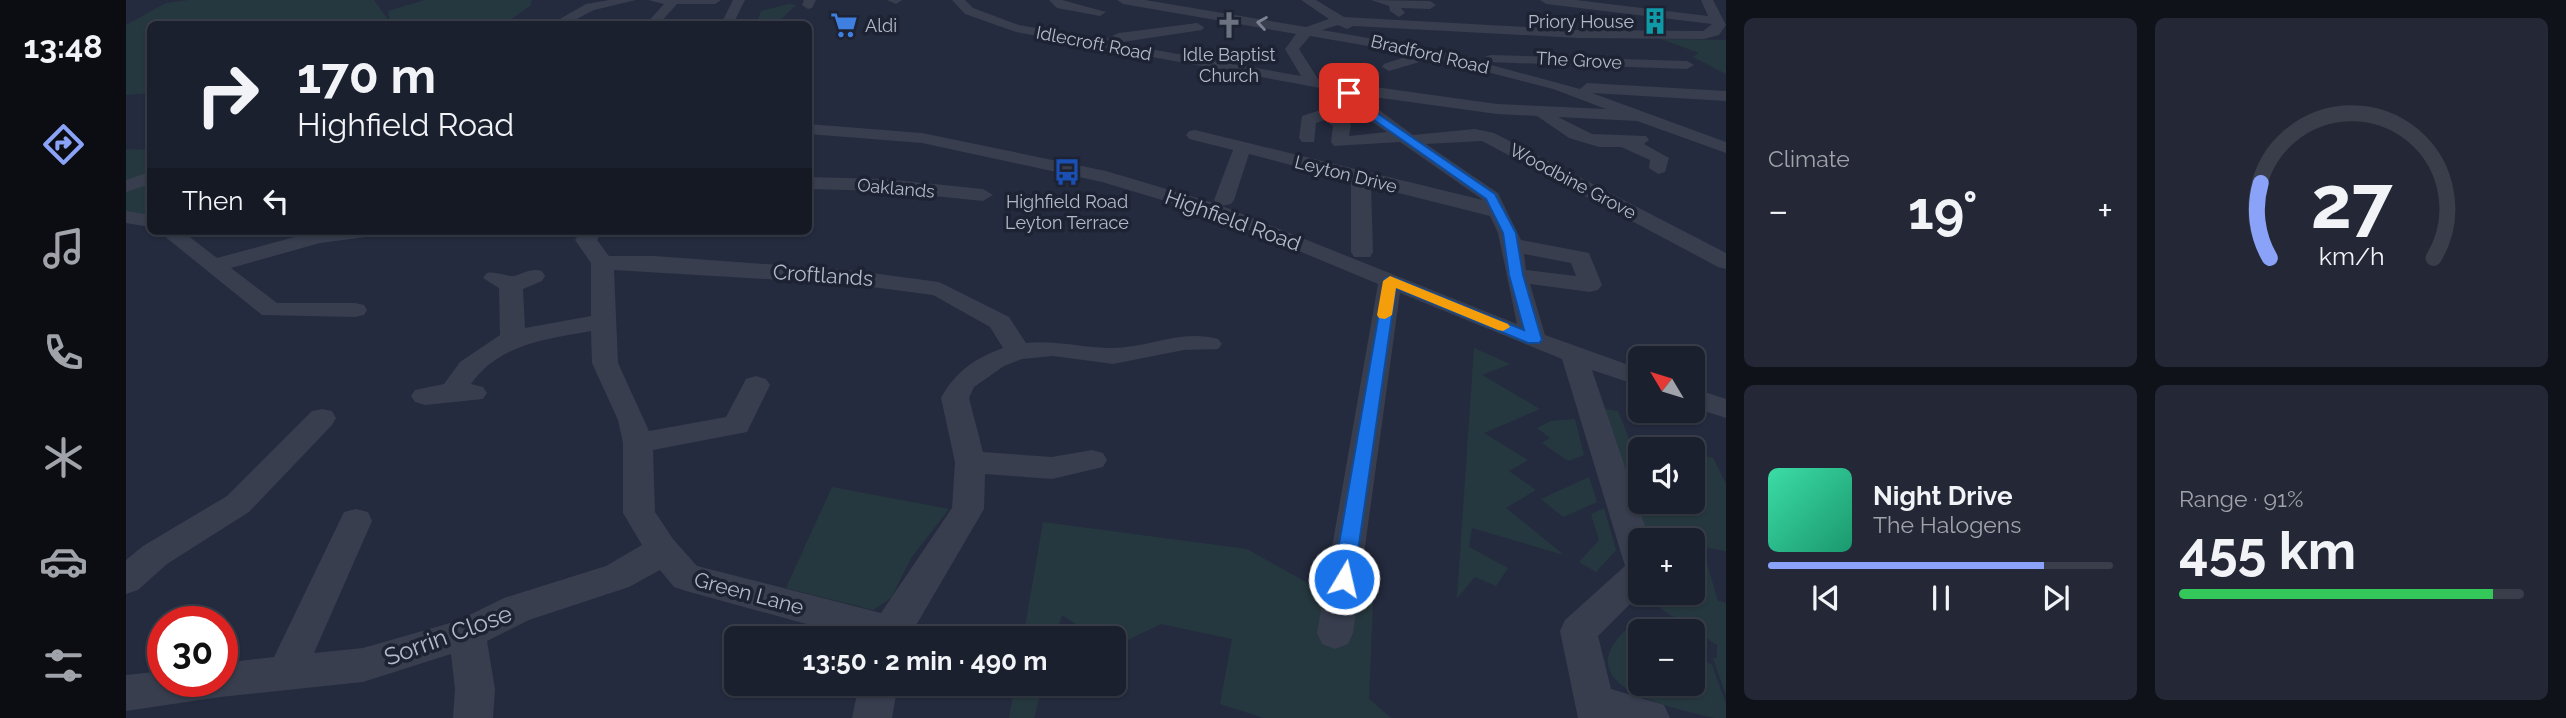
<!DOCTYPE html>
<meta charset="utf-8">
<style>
:root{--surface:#1b202e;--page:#242836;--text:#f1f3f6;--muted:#a0a3aa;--line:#393e4a;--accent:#8aa3f8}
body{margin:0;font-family:Raleway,sans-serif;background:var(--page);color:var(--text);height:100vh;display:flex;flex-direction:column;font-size:26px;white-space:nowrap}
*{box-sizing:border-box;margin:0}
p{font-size:23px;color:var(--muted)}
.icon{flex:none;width:38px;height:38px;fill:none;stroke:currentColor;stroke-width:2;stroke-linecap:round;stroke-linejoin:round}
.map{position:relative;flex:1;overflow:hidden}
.side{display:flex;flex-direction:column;gap:18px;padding:18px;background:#0f1219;width:840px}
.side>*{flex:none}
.top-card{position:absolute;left:21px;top:21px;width:665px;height:214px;border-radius:10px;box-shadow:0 2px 5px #0004,0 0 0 2px var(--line);background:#1b202e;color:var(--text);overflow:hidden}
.needle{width:46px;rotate:308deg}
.tools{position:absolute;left:1502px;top:346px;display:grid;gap:14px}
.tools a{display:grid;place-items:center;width:77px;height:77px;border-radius:10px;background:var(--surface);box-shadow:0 2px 5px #0004,0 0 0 2px var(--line);font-size:35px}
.speed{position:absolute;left:21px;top:606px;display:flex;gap:14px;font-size:35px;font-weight:700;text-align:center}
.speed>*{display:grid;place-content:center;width:91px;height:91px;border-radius:50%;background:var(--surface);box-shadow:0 2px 5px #0004,0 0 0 2px var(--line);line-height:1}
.speed .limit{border:10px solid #d22;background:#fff;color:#111}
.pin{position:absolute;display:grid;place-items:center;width:60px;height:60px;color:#fff;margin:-30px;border-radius:14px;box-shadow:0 4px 10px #0006}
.me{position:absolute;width:77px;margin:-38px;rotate:9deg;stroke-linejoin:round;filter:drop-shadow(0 0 5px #0008)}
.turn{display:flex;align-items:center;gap:24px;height:147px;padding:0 35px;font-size:32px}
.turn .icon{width:91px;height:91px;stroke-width:2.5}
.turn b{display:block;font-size:49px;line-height:60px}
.then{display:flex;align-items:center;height:66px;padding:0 35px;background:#0003;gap:14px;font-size:26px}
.big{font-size:52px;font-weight:700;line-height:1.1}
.side .widget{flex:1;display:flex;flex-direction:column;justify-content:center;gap:10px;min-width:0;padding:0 24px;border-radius:10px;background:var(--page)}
.side .dial{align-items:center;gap:0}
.dial svg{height:182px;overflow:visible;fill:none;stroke:var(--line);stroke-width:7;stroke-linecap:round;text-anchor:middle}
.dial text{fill:var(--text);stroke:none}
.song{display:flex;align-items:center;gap:21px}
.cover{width:84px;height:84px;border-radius:10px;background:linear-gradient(135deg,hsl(160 70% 55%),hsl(160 70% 35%))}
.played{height:7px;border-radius:4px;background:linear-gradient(90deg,var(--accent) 80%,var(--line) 80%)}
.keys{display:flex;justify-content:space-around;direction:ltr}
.heat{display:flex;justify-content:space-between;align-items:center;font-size:38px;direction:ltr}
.charge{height:10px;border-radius:5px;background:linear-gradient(90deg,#34c759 91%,var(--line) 0)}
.side .tiles{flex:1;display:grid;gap:18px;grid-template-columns:repeat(2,1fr)}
.trip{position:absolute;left:598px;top:626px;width:402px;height:70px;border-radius:10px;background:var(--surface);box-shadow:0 2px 5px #0004,0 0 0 2px var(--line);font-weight:700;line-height:70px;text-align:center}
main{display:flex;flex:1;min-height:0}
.tab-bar{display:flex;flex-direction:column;width:126px;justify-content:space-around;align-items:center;background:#0b0d12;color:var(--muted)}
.tab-bar .icon{width:49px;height:49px}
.tab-bar .on{color:var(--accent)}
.tab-bar b{font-size:32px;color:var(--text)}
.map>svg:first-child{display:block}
.green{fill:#26383f}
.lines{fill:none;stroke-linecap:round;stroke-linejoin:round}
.minor{fill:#383e4e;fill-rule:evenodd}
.oneway{stroke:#7c8292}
.route{fill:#1a73e8;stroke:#114b97;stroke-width:2}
.slow{fill:#f59e0b}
.labels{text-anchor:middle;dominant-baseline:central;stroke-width:7;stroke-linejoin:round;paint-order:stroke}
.far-poi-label{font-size:18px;fill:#b4b9c9;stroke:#1d2333}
.far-street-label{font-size:18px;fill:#b4b9c9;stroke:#1d2333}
.street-label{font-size:21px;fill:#b4b9c9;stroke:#1d2333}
.near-street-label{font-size:24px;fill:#b4b9c9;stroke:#1d2333}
</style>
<main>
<nav class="tab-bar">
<b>13:48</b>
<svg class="icon on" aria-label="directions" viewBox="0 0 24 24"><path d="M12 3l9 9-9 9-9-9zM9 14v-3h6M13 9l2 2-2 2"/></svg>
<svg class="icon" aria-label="music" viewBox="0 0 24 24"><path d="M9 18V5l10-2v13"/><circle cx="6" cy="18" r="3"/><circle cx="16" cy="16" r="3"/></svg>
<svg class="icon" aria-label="phone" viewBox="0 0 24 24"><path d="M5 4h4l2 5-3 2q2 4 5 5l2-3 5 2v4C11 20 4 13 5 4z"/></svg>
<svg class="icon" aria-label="climate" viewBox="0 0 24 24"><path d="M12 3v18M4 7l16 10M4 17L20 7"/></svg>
<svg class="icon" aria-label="car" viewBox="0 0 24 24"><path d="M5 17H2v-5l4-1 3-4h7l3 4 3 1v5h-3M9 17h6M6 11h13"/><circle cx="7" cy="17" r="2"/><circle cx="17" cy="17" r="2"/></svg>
<svg class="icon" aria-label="filters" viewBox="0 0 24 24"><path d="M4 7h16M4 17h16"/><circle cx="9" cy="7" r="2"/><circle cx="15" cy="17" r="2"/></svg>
</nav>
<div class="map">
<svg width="1600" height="718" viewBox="0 0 1600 718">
<rect width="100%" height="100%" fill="#242b3e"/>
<!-- green -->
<path class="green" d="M62 0H248L263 21 262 24H24V93L0 95V25L40 3Z
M299 0H406L404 6 378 24H264L262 11Z
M663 4 670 5 650 24H630L635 11Z
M1535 39 1600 40V74L1567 57 1573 53Z
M0 149 24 150V174L0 182Z
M24 183V219L0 214V191Z
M1348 348 1384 364 1356 375 1414 409 1358 433 1402 460 1383 471 1410 490 1380 508 1438 555 1346 528 1343 547 1382 568 1370 586 1349 577 1331 598Z
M1478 409 1492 411 1504 441 1545 450H1514V502H1566V454L1587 458 1600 484V551L1576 547 1592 601 1600 603V695L1587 658H1591V645L1526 603 1532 593H1566V541H1524Z
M1449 419 1458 455 1442 461 1416 443 1424 438 1411 428 1425 421Z
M1463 477 1471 502 1437 517 1415 499Z
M706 487 823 509 785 558 765 598 747 610 660 588Z
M1478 508 1490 550 1470 572 1453 562 1473 540 1465 514Z
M917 522 1121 549 1194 590 1199 562 1248 579 1243 699 1265 718H1138L1094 704 1106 639 1035 624 989 646V639H973L936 615 929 639H897Z
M1506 623 1520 632H1514V661L1510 669 1514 671V684H1540L1565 697 1578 661 1586 665 1600 704V718H1588C1562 711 1463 694 1485 649 1489 640 1499 631 1506 623Z
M889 684H917L908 718H883Z"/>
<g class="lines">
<!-- minor -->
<path class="minor" d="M483 0H510L468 10 441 24H425L460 4Z
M522 0H595L589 4H551L533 24H520L538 4Z
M607 0H619L607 24H595Z
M678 0H690L686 8 682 9 676 5Z
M761 0H776L770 4Z
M826 0H839L847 8 893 25 977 40 993 33 1071 23 1078 27 1076 30 990 43 1175 76 1159 49 1170 34 997 4 991 0H1019L1180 27 1203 19 1175 0H1190L1218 17 1452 30 1577 31 1586 24 1420 4 1414 0H1450L1582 16 1575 0H1587L1600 25 1593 35 1578 39 1452 38 1227 26 1221 29 1212 25 1196 30 1306 49 1454 89 1461 83 1600 91V101L1466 93 1600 142V153L1511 121 1432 117 1466 134 1520 136 1523 140 1518 144 1543 158 1539 172 1532 174 1523 168 1524 160 1495 147H1473L1443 138 1411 116 1371 114 1233 95 1287 135 1349 129 1368 133 1600 253V269L1592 267 1356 141 1300 144 1372 193 1395 240 1463 253 1476 285 1472 290 1464 292 1404 284 1419 335 1514 369V386L1466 370 1524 541H1514L1515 593 1472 636 1485 689 1538 705 1544 718H1452L1434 631 1439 620 1499 566 1436 359 1274 293 1227 633 1222 644 1209 649 1196 644 1191 633 1252 284 1089 216 976 182 796 143 682 134V124L796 133 980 171 1091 204 1088 200 1107 150 1063 139 1060 135 1063 131 1069 130 1357 200 1274 142 1208 146 1205 142 1207 126 1199 120 1190 123 1188 142H1176L1173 138 1176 116 1201 108 1227 107 1211 91 890 32 839 14ZM1184 36 1288 54 1258 64 1256 67 1263 71 1307 58 1427 89 1480 109 1371 104 1192 79 1173 49ZM1237 116 1261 132 1223 136 1225 125 1217 117ZM1123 154 1225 181V252L1228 257H1244L1247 252 1245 186 1364 216 1372 233 1391 324 1096 206 1105 204 1108 200ZM1398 254 1445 263 1450 276 1400 270Z
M923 0H936L980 12 974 16 931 8Z
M1245 0 1304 1 1310 5 1304 9 1275 8 1279 13 1273 17 1264 11 1263 6Z
M1365 55 1561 61 1568 65 1561 69 1360 62V56Z
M24 172V184L0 192V180Z
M682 177 758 179 857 189 867 195 857 201 758 191 682 189Z
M0 211 24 215V227L0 223Z
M32 231H56L91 258 191 231H250L247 236 194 243 105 268 151 303H229L238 305 241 310 238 315 229 317 136 315Z
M455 231H477L471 240 483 256H528L723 270 813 282 883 317 900 343C931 340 955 348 986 348 1023 348 1054 329 1092 339L1096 344 1092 349 1058 350 987 364 927 356 896 359 878 366 848 387 843 398 857 452 926 457 966 450 977 453 981 460 977 467 926 479 859 474 858 509 782 639H735L560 591 548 587 534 570 503 587 403 620 361 641 369 689 367 718H327L329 689 325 654 237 682 94 697 0 711V675L37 671V681H96V663L148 657 218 512 230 509 242 512 246 521 188 653 237 648 331 621 378 598 480 566 516 545 497 513V443L492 420 466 363 465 331C421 339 373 344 345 384L357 387 361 393 357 399 299 405 289 402 285 396 289 390 318 384 334 362 374 335 373 288 357 278 361 273C371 271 380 277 388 276 399 273 405 268 416 271L419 276 416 281 397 289 399 328 465 316V263L449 240ZM488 270 723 284 807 295 864 327 877 348C849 358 829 372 815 398L829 462 826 508 755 613 571 566 547 539 529 512 527 450 621 432 644 385 640 379 630 376 620 379 600 417 523 431 492 363Z
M1566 388 1600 399V418L1566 407Z
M196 409 206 411 210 418 206 425 123 512 41 564 12 590 0 594V560L17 546 101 496 186 411Z
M733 684H772L766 718H726Z"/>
</g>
<!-- one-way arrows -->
<defs><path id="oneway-chevron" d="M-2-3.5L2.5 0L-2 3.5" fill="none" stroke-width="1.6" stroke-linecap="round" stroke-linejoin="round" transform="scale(1.75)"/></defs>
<use class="oneway" href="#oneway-chevron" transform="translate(1136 23) rotate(-171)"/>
<!-- route -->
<path class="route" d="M1219 91H1226L1245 109 1369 194 1390 233 1397 275 1416 340 1413 343H1402L1270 288 1228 579 1225 585 1218 588 1210 585 1207 579 1259 278H1269L1398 330 1383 275 1377 233 1360 199 1238 113 1219 95Z"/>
<!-- slow -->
<path class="slow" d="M1264 276 1382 324 1384 327 1377 331 1372 330 1270 288 1266 315 1259 319 1253 318 1251 315 1257 281Z"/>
<!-- icons -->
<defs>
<symbol id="building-bare" viewBox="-9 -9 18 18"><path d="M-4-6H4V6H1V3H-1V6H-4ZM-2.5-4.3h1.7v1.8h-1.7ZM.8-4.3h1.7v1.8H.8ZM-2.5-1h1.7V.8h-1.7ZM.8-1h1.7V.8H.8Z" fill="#0f9aa8" stroke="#1d2333" stroke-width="2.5" paint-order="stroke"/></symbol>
<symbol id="supermarket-bare" viewBox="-9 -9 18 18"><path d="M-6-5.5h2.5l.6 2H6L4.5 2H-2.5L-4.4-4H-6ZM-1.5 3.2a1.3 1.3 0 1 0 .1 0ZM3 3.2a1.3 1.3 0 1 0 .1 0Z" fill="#3f7fe0" stroke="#1d2333" stroke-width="2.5" paint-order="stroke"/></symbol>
<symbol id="church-bare" viewBox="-9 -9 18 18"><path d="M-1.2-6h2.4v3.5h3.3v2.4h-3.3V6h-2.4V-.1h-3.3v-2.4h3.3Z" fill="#6b7280" stroke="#1d2333" stroke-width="2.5" paint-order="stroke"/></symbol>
<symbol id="bus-bare" viewBox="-9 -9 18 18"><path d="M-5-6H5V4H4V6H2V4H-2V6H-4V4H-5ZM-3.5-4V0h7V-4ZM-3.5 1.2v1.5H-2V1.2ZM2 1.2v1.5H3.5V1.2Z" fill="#1a4fb4" stroke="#1d2333" stroke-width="2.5" paint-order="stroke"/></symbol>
</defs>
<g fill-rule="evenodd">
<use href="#building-bare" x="1510" y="2" width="38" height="38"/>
<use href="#supermarket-bare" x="699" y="6" width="38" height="38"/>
<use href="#church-bare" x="1084" y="6" width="38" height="38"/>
<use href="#bus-bare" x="922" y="153" width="38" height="38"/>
</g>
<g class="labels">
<!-- far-poi labels -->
<g class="far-poi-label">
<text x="1508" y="21" text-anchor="end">Priory House</text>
<text x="739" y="25" text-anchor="start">Aldi</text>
<text x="1103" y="54">Idle Baptist<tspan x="1103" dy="21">Church</tspan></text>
<text x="941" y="201">Highfield Road<tspan x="941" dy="21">Leyton Terrace</tspan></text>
</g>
<!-- far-street labels -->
<g class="far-street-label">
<text transform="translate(968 43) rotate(11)">Idlecroft Road</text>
<text transform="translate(1304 54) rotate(13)">Bradford Road</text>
<text transform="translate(1453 60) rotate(3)">The Grove</text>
<text transform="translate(1220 174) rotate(14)">Leyton Drive</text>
<text transform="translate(1447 181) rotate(28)">Woodbine Grove</text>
<text transform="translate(770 188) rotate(5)">Oaklands</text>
</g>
<!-- street labels -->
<g class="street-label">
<text transform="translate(1107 220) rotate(20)">Highfield Road</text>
<text transform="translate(697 275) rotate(4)">Croftlands</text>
<text transform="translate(623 593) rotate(15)">Green Lane</text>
</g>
<!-- near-street labels -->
<g class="near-street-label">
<text transform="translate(322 635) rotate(-20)">Sorrin Close</text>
</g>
</g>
</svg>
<div class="tools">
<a><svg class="needle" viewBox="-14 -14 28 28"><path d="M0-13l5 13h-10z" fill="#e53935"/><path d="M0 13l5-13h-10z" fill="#a0a3aa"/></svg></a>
<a><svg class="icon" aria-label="sound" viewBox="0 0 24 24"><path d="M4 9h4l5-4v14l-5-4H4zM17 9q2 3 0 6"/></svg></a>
<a>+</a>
<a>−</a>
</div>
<div class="speed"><div class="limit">30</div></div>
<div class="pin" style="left:1223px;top:93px;background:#d93025"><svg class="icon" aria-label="arrive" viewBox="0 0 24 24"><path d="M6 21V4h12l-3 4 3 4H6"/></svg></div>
<svg class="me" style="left:1218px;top:579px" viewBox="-20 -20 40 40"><circle r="17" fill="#1a73e8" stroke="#fff" stroke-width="3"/><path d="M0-11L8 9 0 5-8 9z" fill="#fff"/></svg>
<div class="trip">13:50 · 2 min · 490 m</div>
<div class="top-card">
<div class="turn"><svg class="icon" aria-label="right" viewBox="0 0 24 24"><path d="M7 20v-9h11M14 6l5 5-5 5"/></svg><div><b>170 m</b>Highfield Road</div></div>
<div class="then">Then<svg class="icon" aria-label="left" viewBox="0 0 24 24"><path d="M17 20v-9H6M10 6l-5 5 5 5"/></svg></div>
</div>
</div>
<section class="side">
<div class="tiles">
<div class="widget"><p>Climate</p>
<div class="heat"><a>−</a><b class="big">19°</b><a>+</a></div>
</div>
<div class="widget dial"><svg viewBox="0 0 100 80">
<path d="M14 69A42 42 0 1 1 86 69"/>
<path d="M14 69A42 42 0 0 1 10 36" stroke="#8aa3f8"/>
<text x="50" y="56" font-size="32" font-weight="700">27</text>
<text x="50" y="72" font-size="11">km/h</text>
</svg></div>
<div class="widget">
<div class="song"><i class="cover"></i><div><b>Night Drive</b><p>The Halogens</p></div></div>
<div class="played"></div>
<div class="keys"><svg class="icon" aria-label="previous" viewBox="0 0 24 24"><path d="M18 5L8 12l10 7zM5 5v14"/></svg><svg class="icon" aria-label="pause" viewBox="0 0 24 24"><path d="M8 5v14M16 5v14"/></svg><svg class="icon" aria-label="next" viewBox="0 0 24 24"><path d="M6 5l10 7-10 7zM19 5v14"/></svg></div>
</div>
<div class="widget"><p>Range · 91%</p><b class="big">455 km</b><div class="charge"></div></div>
</div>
</section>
</main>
